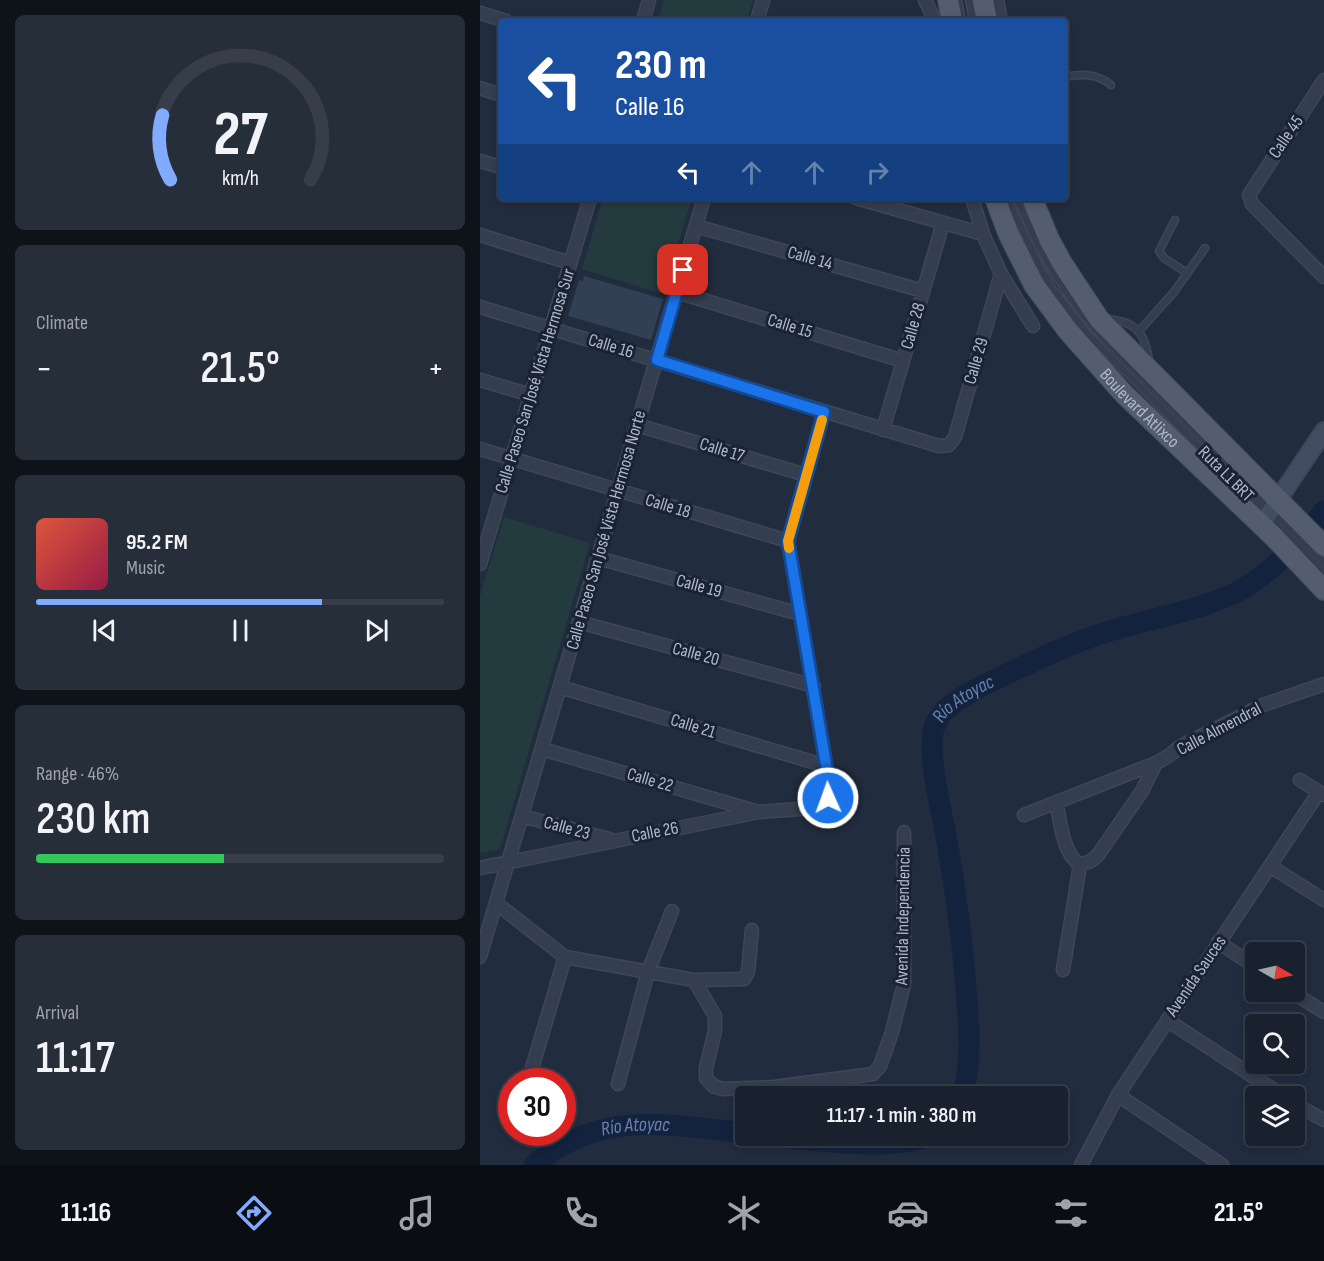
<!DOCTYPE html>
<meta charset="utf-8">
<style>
:root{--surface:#19212e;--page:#262e3a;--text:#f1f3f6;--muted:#9fa3aa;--line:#373e4a;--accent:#80abff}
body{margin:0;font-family:"Sofia Sans Condensed",sans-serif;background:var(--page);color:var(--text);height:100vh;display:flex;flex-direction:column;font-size:22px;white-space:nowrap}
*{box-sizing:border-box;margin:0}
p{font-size:20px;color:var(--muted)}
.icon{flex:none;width:33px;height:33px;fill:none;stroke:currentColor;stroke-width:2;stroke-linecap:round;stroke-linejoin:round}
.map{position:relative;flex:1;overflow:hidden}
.side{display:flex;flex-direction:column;gap:15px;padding:15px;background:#0e1219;width:480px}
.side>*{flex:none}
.hud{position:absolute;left:18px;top:18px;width:570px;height:183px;border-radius:6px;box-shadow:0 3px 9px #0003,0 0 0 2px var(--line);background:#1a4fa0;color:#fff;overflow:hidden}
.needle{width:39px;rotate:99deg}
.fabs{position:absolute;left:765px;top:942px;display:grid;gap:12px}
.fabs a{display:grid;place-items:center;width:60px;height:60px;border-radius:6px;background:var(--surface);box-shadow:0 3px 9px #0003,0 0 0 2px var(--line);font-size:30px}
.speed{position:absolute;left:18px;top:1068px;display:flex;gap:12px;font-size:30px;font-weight:700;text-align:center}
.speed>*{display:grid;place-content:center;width:78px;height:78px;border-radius:50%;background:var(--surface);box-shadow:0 3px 9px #0003,0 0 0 2px var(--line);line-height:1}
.speed .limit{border:9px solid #d22;background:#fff;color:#111}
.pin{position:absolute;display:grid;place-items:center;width:51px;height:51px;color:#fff;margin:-26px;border-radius:12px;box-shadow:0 3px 9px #0006}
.me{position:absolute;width:66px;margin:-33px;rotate:358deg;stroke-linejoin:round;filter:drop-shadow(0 0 4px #0008)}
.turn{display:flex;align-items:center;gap:21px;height:126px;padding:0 18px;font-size:27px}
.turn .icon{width:78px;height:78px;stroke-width:2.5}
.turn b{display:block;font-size:42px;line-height:51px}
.lanes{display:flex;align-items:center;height:57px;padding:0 18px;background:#0003;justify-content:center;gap:30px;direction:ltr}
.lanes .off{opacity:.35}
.big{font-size:45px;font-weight:600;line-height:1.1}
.side .tile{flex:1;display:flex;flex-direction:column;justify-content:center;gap:9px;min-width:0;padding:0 21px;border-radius:9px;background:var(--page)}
.side .dial{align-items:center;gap:0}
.dial svg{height:156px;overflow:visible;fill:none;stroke:var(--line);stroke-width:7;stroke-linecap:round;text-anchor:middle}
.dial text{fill:var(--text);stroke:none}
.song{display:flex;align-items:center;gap:18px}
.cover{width:72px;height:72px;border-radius:9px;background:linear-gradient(135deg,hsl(10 70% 55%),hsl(340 70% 35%))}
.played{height:6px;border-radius:3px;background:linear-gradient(90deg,var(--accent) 70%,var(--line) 70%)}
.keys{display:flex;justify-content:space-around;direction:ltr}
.heat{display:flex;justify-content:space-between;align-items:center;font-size:33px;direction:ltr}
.charge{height:9px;border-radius:4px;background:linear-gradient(90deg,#34c759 46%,var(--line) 0)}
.trip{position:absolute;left:255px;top:1086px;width:333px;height:60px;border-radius:6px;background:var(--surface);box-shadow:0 3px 9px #0003,0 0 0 2px var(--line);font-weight:600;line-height:60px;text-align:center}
.tab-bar{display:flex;height:96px;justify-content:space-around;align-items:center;background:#0a0d12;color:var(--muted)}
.tab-bar .icon{width:42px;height:42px}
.tab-bar .current{color:var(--accent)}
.tab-bar b{font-size:27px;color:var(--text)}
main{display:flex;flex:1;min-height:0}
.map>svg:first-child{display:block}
.green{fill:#233b3f}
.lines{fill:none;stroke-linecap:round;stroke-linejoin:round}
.river{stroke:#13223d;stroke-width:21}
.building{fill:#324055}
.lane-casing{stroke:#3e4757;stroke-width:9}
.street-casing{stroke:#3e4757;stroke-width:15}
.secondary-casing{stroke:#3e4757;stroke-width:20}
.primary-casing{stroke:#3e4757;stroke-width:22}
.lane{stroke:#353e4e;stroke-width:6}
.street{stroke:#353e4e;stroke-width:12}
.secondary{stroke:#424d61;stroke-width:16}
.primary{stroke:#535d6e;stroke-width:20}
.route-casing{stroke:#114b97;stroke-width:15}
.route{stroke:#1a73e8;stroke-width:10}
.slow{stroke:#f59e0b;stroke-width:10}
.labels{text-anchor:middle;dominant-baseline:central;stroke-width:6;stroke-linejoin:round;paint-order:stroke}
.street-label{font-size:18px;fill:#b0b9c9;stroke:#1a2333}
.water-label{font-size:20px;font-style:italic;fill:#6681ac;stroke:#1a2333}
</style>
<main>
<section class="side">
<div class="tile dial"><svg viewBox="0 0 100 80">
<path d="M14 69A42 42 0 1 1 86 69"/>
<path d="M14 69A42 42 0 0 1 10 36" stroke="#80abff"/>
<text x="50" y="56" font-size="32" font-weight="700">27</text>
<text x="50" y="72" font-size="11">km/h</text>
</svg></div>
<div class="tile"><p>Climate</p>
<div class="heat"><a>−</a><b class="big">21.5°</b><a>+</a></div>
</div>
<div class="tile">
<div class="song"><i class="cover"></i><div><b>95.2 FM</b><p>Music</p></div></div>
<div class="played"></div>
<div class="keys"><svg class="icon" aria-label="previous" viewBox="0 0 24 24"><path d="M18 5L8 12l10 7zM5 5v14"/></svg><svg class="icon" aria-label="pause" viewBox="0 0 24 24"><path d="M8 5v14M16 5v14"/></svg><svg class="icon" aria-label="next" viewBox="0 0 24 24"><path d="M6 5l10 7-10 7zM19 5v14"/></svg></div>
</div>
<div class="tile"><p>Range · 46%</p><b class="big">230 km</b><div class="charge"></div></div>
<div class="tile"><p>Arrival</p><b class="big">11:17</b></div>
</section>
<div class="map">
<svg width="844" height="1165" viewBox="0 0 844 1165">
<rect width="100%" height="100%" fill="#212c3e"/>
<!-- green -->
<path class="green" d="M184 0H273L267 21H178Z
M123 198H212L183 294 102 269Z
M24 517 110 543 20 849 0 853V596Z"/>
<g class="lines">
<!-- river -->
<g class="river">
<path id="s1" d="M483 1096C492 1060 489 1026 486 988 482 937 475 886 466 836 461 808 447 755 454 728 456 723 459 716 463 712 480 696 503 685 525 675 560 658 596 641 633 630 674 618 716 611 755 593 789 576 821 541 844 511"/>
<path d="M288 1136C328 1139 414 1152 449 1136"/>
<path id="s2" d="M54 1165C120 1109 187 1125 266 1133"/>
</g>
</g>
<!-- building -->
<path class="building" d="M104 276 183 299 171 340 88 316 99 280 103 281Z"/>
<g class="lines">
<defs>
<path id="lane" d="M478 0 482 21
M489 0 493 21
M585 77C602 74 617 73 631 85
M527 198 559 265 572 288 607 333 844 572
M537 198C559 255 591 305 633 349L844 563
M695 220 679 251 684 258 707 273
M627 319C656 321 666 334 669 362
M659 331 694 292 725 248"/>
<path id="street" d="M445 0 455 21
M517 0 521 21
M0 13 26 21
M163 21 169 0
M277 21 283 0
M844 80 769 195 772 204 844 277
M0 88 21 95
M0 161 21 167
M376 198 503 234
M492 198 503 234 521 274 553 326
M216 226 443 291
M0 235 90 263
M197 292 423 361
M0 307 459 446 469 445 475 437 521 274
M0 380 51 395
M157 425 326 475
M403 430 463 223
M0 449 308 541
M118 558 320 614
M0 564 110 198
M99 622 334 686
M80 687 346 766
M62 749 275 811
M820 780 844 795
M576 802C581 823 582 852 600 865
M544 815 676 763 690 755 699 747 783 705 844 684
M42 816 129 839
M600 865 611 861 618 855 662 791 676 763
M790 866 844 900
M0 868 279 812 333 808 342 805 348 798 350 788 308 541 344 412
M16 903 85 957 214 980 264 979 268 972 272 930
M738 942 776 967
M0 957 224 198
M583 970 600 865
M214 980 235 1016V1031L226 1068V1078L233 1086 243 1089 294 1087 393 1074 400 1066 412 1032 424 984V832
M812 992 844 1012
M687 1020 803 1096
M48 1082 85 957
M138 1084 168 972 192 911
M638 1095 742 1165
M814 1104 844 1120
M601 1165 638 1095 839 792"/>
<path id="secondary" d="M781 525 844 431"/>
<g id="primary">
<path d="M468 0 472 21"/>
<path d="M503 0 507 21"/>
<path id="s3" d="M515 198 528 233 554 285 588 331 644 394 794 537 844 590"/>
<path d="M552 198 569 239 582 263 619 319 844 546"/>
</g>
</defs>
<!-- lane casing -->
<use href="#lane" class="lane-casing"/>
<!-- street casing -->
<use href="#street" class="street-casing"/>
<!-- secondary casing -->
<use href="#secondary" class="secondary-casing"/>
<!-- primary casing -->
<use href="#primary" class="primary-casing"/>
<!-- lane -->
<use href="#lane" class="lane"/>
<!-- street -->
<use href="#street" class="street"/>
<!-- secondary -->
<use href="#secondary" class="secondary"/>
<!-- primary -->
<use href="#primary" class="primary"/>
</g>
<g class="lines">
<defs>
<path id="route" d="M203 270 177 360 344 412 308 541 350 788 348 798"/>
</defs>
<!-- route casing -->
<use href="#route" class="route-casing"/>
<!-- route -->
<use href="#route" class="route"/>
<!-- slow -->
<path class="slow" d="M309 548 308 541 342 420"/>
</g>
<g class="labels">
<!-- street labels -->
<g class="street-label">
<text transform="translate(806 137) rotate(-56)">Calle 45</text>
<text transform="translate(330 258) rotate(16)">Calle 14</text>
<text transform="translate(310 326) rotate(17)">Calle 15</text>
<text transform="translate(433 326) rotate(-74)">Calle 28</text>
<text transform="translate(131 346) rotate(17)">Calle 16</text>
<text transform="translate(496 361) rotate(-74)">Calle 29</text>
<text transform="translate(55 381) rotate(-73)">Calle Paseo San José Vista Hermosa Sur</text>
<text stroke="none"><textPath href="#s3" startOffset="258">Boulevard Atlixco</textPath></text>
<text transform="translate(242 450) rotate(17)">Calle 17</text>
<text transform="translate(746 474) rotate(45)">Ruta L1 BRT</text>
<text transform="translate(188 506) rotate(17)">Calle 18</text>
<text transform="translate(126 530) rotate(-74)">Calle Paseo San José Vista Hermosa Norte</text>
<text transform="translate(219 586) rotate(15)">Calle 19</text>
<text transform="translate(216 654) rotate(15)">Calle 20</text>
<text transform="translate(213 726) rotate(17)">Calle 21</text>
<text transform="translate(739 729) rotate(-28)">Calle Almendral</text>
<text transform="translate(170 780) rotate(16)">Calle 22</text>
<text transform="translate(87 828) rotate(15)">Calle 23</text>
<text transform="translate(175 832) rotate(-11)">Calle 26</text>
<text transform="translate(423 916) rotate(-89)">Avenida Independencia</text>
<text transform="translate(716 976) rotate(-56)">Avenida Sauces</text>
</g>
<!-- water labels -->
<g class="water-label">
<text stroke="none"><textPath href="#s1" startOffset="414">Río Atoyac</textPath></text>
<text stroke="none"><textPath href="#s2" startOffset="111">Río Atoyac</textPath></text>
</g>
</g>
</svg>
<div class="fabs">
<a><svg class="needle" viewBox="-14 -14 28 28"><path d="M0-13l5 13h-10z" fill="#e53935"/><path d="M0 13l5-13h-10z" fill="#9fa3aa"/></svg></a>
<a><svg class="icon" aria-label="search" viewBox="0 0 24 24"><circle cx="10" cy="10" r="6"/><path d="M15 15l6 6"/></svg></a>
<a><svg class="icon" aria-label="layers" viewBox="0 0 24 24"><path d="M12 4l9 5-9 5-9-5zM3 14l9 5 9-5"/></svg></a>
</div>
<div class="speed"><div class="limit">30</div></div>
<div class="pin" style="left:203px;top:270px;background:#d93025"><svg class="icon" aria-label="arrive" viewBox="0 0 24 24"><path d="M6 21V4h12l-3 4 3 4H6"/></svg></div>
<svg class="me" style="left:348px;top:798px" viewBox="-20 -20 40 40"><circle r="17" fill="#1a73e8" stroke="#fff" stroke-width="3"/><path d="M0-11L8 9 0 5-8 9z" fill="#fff"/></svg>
<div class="trip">11:17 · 1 min · 380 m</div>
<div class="hud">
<div class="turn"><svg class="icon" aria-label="left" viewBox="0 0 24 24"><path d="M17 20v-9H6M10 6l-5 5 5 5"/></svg><div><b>230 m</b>Calle 16</div></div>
<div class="lanes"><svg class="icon" aria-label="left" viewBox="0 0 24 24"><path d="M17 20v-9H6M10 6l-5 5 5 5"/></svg><svg class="icon off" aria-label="ahead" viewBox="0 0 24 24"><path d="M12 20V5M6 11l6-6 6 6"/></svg><svg class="icon off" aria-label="ahead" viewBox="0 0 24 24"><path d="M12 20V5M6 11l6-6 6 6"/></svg><svg class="icon off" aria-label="right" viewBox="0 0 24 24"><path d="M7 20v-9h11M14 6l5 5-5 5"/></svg></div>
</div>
</div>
</main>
<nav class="tab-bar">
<b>11:16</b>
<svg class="icon current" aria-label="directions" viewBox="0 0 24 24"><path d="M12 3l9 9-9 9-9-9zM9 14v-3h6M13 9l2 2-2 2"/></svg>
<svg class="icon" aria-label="music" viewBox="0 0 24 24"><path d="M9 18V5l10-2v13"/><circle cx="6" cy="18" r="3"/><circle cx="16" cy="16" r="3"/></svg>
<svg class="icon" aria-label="phone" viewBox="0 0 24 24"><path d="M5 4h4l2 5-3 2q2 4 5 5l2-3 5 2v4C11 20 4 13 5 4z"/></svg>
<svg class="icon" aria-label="climate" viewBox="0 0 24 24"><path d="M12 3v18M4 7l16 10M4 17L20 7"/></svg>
<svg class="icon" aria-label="car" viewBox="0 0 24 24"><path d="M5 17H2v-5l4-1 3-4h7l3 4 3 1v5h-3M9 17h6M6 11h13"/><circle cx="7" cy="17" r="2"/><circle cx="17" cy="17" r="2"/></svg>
<svg class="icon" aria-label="filters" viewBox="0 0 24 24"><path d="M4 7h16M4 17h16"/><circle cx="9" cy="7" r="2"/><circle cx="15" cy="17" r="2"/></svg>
<b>21.5°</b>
</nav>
